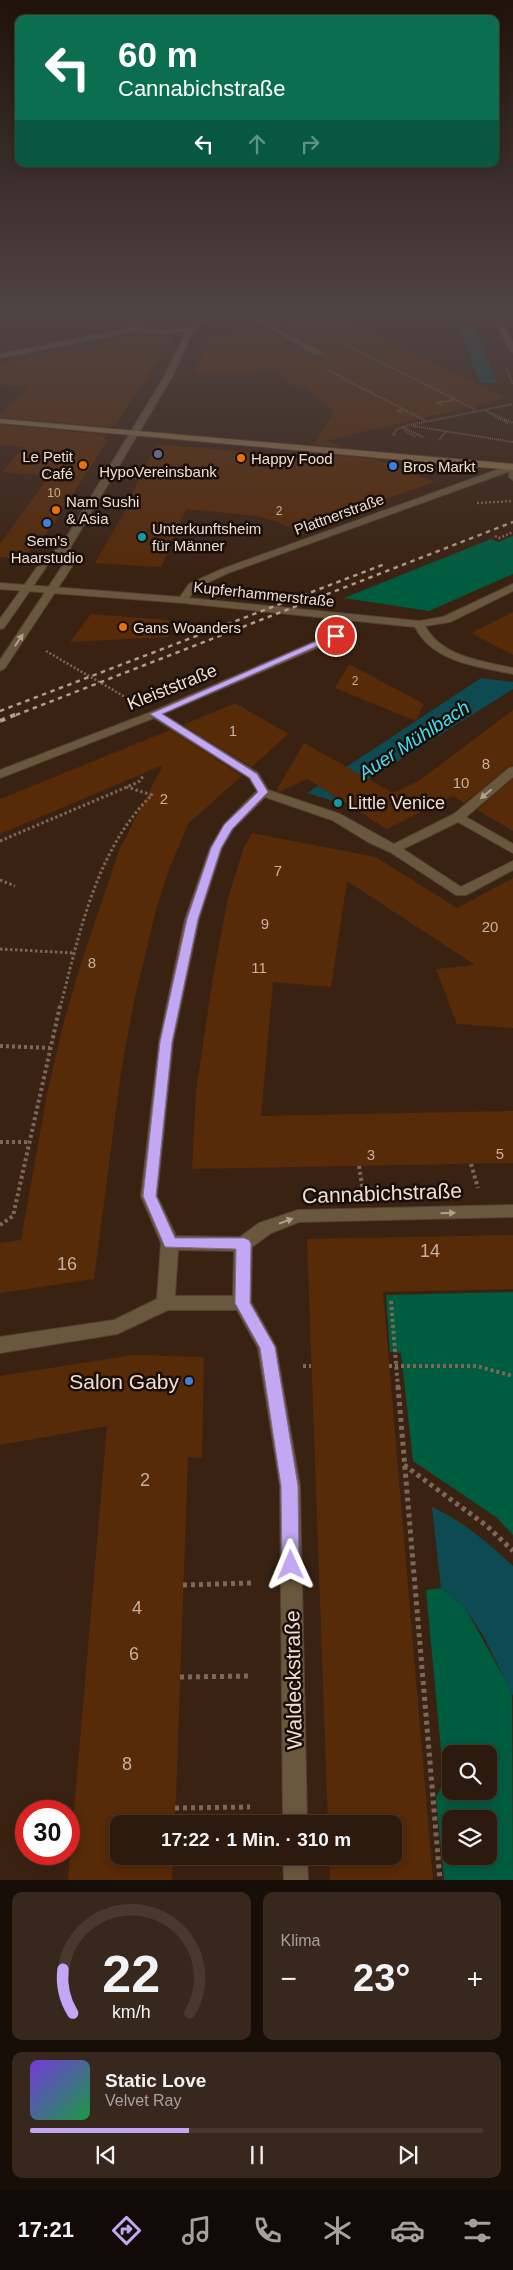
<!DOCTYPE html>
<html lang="de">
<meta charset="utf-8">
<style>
:root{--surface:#2c1a0e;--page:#38271c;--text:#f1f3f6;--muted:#a6a19e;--line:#48382e;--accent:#c2a8f2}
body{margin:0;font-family:Arial,sans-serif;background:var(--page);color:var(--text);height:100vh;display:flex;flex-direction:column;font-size:19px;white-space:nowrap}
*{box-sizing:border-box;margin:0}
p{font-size:16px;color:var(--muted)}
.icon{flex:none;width:28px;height:28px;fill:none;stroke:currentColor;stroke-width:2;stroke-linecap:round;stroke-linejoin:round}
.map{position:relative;height:1880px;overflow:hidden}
.drawer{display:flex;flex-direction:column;gap:12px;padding:12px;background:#180e08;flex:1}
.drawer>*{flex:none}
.guide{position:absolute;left:15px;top:15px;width:484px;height:152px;border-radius:10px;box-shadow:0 2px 12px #0003,0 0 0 1px var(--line);background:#0b6e4f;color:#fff;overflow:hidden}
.buttons{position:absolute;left:442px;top:1745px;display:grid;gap:10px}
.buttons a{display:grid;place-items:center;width:55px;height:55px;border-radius:10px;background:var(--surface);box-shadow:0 2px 12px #0003,0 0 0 1px var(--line);font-size:25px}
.speed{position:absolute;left:15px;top:1800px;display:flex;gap:10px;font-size:25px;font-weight:700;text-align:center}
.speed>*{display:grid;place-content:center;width:65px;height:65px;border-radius:50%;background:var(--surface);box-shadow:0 2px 12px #0003,0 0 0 1px var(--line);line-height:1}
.speed .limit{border:8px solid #d22;background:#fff;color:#111}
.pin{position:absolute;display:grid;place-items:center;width:42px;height:42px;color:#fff;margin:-21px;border:2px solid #fff;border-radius:50%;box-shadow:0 1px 5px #0007}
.me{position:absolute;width:55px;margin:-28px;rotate:359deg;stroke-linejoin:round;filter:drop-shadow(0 0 4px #0008)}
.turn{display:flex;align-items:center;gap:18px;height:105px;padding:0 20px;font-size:22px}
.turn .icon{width:65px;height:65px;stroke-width:2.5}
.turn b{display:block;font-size:35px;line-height:42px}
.lanes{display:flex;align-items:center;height:48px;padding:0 20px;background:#0003;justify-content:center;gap:25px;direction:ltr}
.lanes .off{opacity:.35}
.big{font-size:38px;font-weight:700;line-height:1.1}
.drawer .widget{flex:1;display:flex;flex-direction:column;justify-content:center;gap:8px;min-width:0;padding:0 18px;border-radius:10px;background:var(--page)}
.drawer .dial{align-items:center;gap:0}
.dial svg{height:130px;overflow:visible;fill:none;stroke:var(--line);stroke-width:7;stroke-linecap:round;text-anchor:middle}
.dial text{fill:var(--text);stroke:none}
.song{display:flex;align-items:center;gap:15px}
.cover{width:60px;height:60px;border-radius:8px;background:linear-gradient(135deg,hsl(260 70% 55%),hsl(140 70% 35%))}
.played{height:5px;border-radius:2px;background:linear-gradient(90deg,var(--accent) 35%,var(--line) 35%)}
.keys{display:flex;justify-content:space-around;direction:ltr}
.heat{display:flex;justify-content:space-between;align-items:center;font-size:28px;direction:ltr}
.drawer .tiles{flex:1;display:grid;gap:12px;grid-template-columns:1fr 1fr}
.widget:last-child{grid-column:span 2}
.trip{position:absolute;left:110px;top:1815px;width:292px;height:50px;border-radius:10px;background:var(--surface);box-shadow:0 2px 12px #0003,0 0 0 1px var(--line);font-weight:700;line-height:50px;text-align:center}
.menu{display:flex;height:80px;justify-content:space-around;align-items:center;background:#120a06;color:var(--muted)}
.menu .icon{width:35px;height:35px}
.menu .active{color:var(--accent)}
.menu b{font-size:22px;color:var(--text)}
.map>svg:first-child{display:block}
.green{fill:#005c3f;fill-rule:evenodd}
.water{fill:#0d4a52}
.building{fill:#572a08}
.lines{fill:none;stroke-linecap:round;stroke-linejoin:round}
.service-casing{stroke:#574031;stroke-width:2}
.minor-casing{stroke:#574031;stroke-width:2}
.tertiary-casing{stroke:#574031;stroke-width:2}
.secondary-casing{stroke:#574031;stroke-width:2}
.path-far4{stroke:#7c6759;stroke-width:2;stroke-dasharray:1 1;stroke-linecap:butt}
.path-far3{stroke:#7c6759;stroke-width:2.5;stroke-dasharray:2 2;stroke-linecap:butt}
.path-far2{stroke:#7c6759;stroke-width:3;stroke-dasharray:2.5 2.5;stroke-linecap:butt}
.path-far1{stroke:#7c6759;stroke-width:4;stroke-dasharray:3 3;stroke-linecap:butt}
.path{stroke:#7c6759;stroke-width:5;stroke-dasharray:4 4;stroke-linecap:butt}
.service{fill:#69573e;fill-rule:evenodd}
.minor{fill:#69573e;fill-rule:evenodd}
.tertiary{fill:#69573e;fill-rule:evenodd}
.secondary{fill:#8e7148;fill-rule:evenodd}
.rail-far1{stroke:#b09c90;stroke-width:2.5;stroke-dasharray:4.5 4.5;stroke-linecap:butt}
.rail{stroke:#b09c90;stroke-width:4;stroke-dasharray:5.5 5.5;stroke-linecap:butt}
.oneway{fill:#b3a190}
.route{fill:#c2a8f2;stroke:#7e6d9d}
.service-dot{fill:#5c6f8a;stroke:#190e08;stroke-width:2}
.food-dot{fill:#e8710a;stroke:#190e08;stroke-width:2}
.shop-dot{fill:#3f7fe0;stroke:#190e08;stroke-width:2}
.culture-dot{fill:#0f9aa8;stroke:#190e08;stroke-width:2}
.labels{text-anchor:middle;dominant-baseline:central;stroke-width:5;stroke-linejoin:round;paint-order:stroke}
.far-number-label{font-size:12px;fill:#c9b1a1}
.far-poi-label{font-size:15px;fill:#efded4;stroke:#190e08;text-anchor:start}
.far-street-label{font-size:15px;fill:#efded4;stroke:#190e08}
.number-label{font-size:15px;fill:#c9b1a1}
.street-label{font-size:18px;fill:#efded4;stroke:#190e08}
.poi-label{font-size:18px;fill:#efded4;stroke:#190e08;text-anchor:start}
.near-number-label{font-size:18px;fill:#c9b1a1}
.water-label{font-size:19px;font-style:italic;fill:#42e0f6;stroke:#190e08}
.near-street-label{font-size:21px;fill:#efded4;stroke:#190e08}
.near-poi-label{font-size:21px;fill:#efded4;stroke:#190e08;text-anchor:end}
</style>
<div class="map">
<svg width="513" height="1880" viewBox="0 0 513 1880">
<rect width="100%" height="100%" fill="#3a2212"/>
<!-- green -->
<path class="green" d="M513 536V574L429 611 344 598 491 539 498 542Z
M513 1292V1535L496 1517 413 1461 401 1353 390 1352 386 1295Z
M441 1588 465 1608 512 1692 513 1880H444L436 1798 444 1781 426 1590ZM451 1754H489V1791H451ZM451 1819H489V1856H451Z"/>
<!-- water -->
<path class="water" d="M457 325H475L497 383H480Z
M481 678 513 682V689L334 801 307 793Z
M432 1507C463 1521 488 1543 513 1566V1696L484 1637 465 1608 441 1588Z"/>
<!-- building -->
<path class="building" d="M335 316 394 344 507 398 325 441 343 447 314 445 334 412 306 387 300 388 290 384 276 370 243 375 194 373 211 338 266 329 315 357 324 355V351L278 326Z
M142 335 175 337 113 427 0 417V414L29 387 0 385V364Z
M0 425 107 435 104 439 108 440 52 526 22 559 0 557V544L49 476 2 472 24 447 0 445Z
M157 444 306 457 309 453 374 459 435 482 295 530 275 521 256 516 186 509 161 567 95 563 131 500H129Z
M513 612V655L471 633Z
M91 614 169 620V637L70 642Z
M349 664 424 704 416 721 335 688Z
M235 703 288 734 252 767 183 725Z
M513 710V765L508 767 464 803 453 796 387 829 307 779 279 792 276 791 304 743 393 793 420 780Z
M170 730 242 776 188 824 168 872 156 910 134 1001 121 1072 94 1279 0 1293V1243L21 1240 47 1094 64 1021 82 960 120 848 163 765 0 834V799Z
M513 779V831L477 810Z
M252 833 376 857 457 908 513 878V1028L457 1024 436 969 475 965 347 881 331 987 273 982 261 1116 513 1111V1163L192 1169 196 1091 213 977 228 898 244 847Z
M513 1235V1289L383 1292 433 1880H330L329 1856H394V1824H328L307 1239Z
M133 1355 204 1357 202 1458 188 1457 175 1824H119V1856H173L172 1880H68L107 1426 0 1445V1376Z"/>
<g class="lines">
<defs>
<path id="service" d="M513 465V480L509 477V468Z"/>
<path id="minor" d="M145 314H151L141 328 160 330 190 328 193 330 160 334 136 331 0 358V354L134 327Z
M244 314H252L323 353 316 355Z
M492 314H498L513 343V352L509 350Z
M513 464V470L228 573 196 588 189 598 419 621 443 617 513 584V591L450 622 425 626C442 657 481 661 513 668V674C477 666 434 663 415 627L347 620 340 638 163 714 258 773 268 790 340 814 394 844 454 814 509 768 513 767V777L466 817 513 844V853L458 822 403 849 461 887 513 861V870L466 895H456L390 852 368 842 332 820 265 797 233 829 222 848 199 919 173 1042 157 1196 176 1236 240 1237 259 1223 298 1210 513 1205V1217L299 1222 271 1233 252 1247 251 1302 276 1347 300 1486 307 1824H283L280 1486 258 1348 237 1310H168L117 1334 0 1353V1337L114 1320 157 1299 161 1243 141 1196 159 1042 185 919 210 848 224 824 257 791 249 778 154 718 0 778V770L151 712 332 634 337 619 183 603 0 589V583L180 597 189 584 222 569ZM178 1250 234 1251 233 1296H175Z
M283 1856H307L308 1880H284Z"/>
<path id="tertiary" d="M212 314H221L205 320 193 331 172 377 70 548 75 562 5 668 0 671V660L65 562 62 554 49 563 4 628 0 629V619L43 559 61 546 164 377 187 330 201 318Z"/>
<path id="secondary" d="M0 419 513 464V470L0 423Z"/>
</defs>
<!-- service casing -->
<use href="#service" class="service-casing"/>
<!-- minor casing -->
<use href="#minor" class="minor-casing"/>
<!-- tertiary casing -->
<use href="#tertiary" class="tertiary-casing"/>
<!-- secondary casing -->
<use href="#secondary" class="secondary-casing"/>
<!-- path-far4 -->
<path class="path-far4" d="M296 317 314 314
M333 338 476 410
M506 368 513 384
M327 370 426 421
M441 405 437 403 454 400
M486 411 513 423
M488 412 509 424
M402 413 398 411 404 410
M413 426 513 442
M402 427 423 437
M404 430 416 437
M393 435 397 429 410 425 513 404
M439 440 446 431"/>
<!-- path-far3 -->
<path class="path-far3" d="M477 503 513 501
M495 536 499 538 513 532
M46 651 132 701"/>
<!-- path-far2 -->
<path class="path-far2" d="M0 841 127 787 140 781 143 776
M0 880 15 886
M0 949 74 953
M60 1008C79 935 96 849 152 795L127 787"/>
<!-- path-far1 -->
<path class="path-far1" d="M0 1046 50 1048
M0 1142H30
M471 1164 478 1188
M359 1166 363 1192
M0 1225 13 1216 60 1006
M391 1301 398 1388
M303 1366H311
M389 1366H476L513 1376"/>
<!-- path -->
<path class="path" d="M398 1386 440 1880
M404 1465 487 1526 513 1551
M183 1585 251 1583
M180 1677 251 1676
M175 1808 250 1807"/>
<!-- service -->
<use href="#service" class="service"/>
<!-- minor -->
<use href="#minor" class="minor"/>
<!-- tertiary -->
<use href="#tertiary" class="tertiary"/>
<!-- secondary -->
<use href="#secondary" class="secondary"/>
<!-- rail-far1 -->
<path class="rail-far1" d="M0 711 385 564
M16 715 513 522"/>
<!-- rail -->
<path class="rail" d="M0 721 19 713"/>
</g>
<!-- one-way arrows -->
<defs><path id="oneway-solid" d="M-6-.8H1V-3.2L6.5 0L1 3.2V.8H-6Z" transform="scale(1.25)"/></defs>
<g class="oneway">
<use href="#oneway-solid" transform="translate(19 640) rotate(-56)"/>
<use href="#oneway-solid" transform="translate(486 794) rotate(140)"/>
<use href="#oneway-solid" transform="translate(448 1213) rotate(-1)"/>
<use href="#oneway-solid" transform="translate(286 1221) rotate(-20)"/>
</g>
<!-- sky -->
<linearGradient id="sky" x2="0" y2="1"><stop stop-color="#20130a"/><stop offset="0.54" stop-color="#4f4444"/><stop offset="1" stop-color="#4f4444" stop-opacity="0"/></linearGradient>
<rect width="513" height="577" fill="url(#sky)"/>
<!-- route -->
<path class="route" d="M333 634 340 636 162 714 257 774 268 792 232 829 221 848 198 919 172 1042 156 1196 175 1238H244L249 1240 251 1244 250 1303 275 1347 298 1486 299 1565 297 1571 291 1573 285 1571 282 1565 281 1486 260 1348 235 1303 236 1249 165 1247 143 1196 160 1042 187 919 211 848 224 825 258 792 250 778 150 714Z"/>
<!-- markers -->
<circle class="service-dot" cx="158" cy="454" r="5"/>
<g class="food-dot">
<circle cx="241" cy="458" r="5"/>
<circle cx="83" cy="465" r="5"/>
<circle cx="56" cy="510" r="5"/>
<circle cx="123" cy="627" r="5"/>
</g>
<g class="shop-dot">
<circle cx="393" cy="466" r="5"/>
<circle cx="47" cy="523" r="5"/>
<circle cx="189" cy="1381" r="5"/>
</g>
<g class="culture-dot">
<circle cx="142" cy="537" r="5"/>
<circle cx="338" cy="803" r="5"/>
</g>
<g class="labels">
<!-- far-number labels -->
<g class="far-number-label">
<text x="54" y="493">10</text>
<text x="279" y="511">2</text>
<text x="355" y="681">2</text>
</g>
<!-- far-poi labels -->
<g class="far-poi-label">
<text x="73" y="456" text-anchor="end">Le Petit<tspan x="73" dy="17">Café</tspan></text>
<text x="251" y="458">Happy Food</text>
<text x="403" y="466">Bros Markt</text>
<text x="158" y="471" text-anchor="middle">HypoVereinsbank</text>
<text x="66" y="501">Nam Sushi<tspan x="66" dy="17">&amp; Asia</tspan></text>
<text x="152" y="528">Unterkunftsheim<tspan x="152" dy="17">für Männer</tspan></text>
<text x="47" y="540" text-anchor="middle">Sem's<tspan x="47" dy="17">Haarstudio</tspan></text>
<text x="133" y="627">Gans Woanders</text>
</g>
<!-- far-street labels -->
<g class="far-street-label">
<text transform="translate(339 514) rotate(-20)">Plattnerstraße</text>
<text transform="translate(264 594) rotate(6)">Kupferhammerstraße</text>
</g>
<!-- number labels -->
<g class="number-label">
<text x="233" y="730">1</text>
<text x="486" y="763">8</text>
<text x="461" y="782">10</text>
<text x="164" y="798">2</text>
<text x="278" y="870">7</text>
<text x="265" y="923">9</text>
<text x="490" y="926">20</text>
<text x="92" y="962">8</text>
<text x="259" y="967">11</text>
<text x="500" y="1153">5</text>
<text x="371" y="1154">3</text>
</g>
<!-- street labels -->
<g class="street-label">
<text transform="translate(172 687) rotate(-22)">Kleiststraße</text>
</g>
<!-- poi labels -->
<g class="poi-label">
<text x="348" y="803">Little Venice</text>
</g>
<!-- near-number labels -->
<g class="near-number-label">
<text x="430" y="1251">14</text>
<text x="67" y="1264">16</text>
<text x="145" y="1480">2</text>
<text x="137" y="1608">4</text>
<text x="134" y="1654">6</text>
<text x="127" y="1764">8</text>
</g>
<!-- water labels -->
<g class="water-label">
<text transform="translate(414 740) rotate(-33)">Auer Mühlbach</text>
</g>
<!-- near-street labels -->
<g class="near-street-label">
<text transform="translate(382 1193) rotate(-2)">Cannabichstraße</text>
<text transform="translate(293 1680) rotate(-91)">Waldeckstraße</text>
</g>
<!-- near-poi labels -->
<g class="near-poi-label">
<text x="179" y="1381">Salon Gaby</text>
</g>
</g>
</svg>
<div class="buttons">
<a><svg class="icon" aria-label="search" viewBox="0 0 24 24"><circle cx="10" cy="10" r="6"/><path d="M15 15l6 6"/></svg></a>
<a><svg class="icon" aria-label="layers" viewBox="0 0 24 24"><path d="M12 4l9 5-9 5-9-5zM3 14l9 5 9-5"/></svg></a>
</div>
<div class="speed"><div class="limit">30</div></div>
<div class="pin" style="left:336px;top:636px;background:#d93025"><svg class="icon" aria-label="arrive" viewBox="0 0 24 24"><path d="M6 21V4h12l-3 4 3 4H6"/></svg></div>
<svg class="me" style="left:291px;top:1565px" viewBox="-20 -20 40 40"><path d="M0-17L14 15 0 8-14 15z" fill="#c2a8f2" stroke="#fff" stroke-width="4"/></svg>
<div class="trip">17:22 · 1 Min. · 310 m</div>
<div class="guide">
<div class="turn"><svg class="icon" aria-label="left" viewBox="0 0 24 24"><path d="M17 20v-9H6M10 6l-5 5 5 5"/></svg><div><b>60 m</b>Cannabichstraße</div></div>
<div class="lanes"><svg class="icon" aria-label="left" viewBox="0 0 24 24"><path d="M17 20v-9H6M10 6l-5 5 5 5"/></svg><svg class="icon off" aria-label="ahead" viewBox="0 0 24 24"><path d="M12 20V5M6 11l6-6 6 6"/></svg><svg class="icon off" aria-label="right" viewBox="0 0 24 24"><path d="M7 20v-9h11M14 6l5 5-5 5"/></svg></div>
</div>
</div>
<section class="drawer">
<div class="tiles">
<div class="widget dial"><svg viewBox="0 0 100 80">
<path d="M14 69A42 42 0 1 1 86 69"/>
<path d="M14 69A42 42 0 0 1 8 42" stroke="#c2a8f2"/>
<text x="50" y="56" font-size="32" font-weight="700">22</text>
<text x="50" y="72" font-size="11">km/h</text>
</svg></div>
<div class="widget"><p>Klima</p>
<div class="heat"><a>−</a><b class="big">23°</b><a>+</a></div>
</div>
<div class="widget">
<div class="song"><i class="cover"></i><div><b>Static Love</b><p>Velvet Ray</p></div></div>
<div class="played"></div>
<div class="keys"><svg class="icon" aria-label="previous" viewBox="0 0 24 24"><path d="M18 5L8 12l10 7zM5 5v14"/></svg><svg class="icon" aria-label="pause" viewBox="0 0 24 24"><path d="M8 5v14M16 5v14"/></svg><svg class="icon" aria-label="next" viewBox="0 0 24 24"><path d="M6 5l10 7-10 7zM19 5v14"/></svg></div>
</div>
</div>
</section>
<nav class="menu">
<b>17:21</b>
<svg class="icon active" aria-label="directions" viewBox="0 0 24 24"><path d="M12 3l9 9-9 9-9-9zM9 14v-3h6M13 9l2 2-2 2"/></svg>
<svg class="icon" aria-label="music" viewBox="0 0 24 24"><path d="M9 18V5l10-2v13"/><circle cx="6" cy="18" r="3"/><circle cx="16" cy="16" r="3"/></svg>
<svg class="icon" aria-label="phone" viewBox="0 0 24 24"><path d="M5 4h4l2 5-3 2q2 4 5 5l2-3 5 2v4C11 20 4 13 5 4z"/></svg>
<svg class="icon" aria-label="climate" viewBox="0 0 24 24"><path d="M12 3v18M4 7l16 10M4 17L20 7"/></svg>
<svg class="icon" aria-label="car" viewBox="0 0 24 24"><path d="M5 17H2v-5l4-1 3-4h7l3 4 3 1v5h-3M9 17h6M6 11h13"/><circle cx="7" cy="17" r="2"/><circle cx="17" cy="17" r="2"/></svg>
<svg class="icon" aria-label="filters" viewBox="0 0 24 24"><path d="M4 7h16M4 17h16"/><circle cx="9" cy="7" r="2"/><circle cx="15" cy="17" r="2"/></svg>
</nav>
